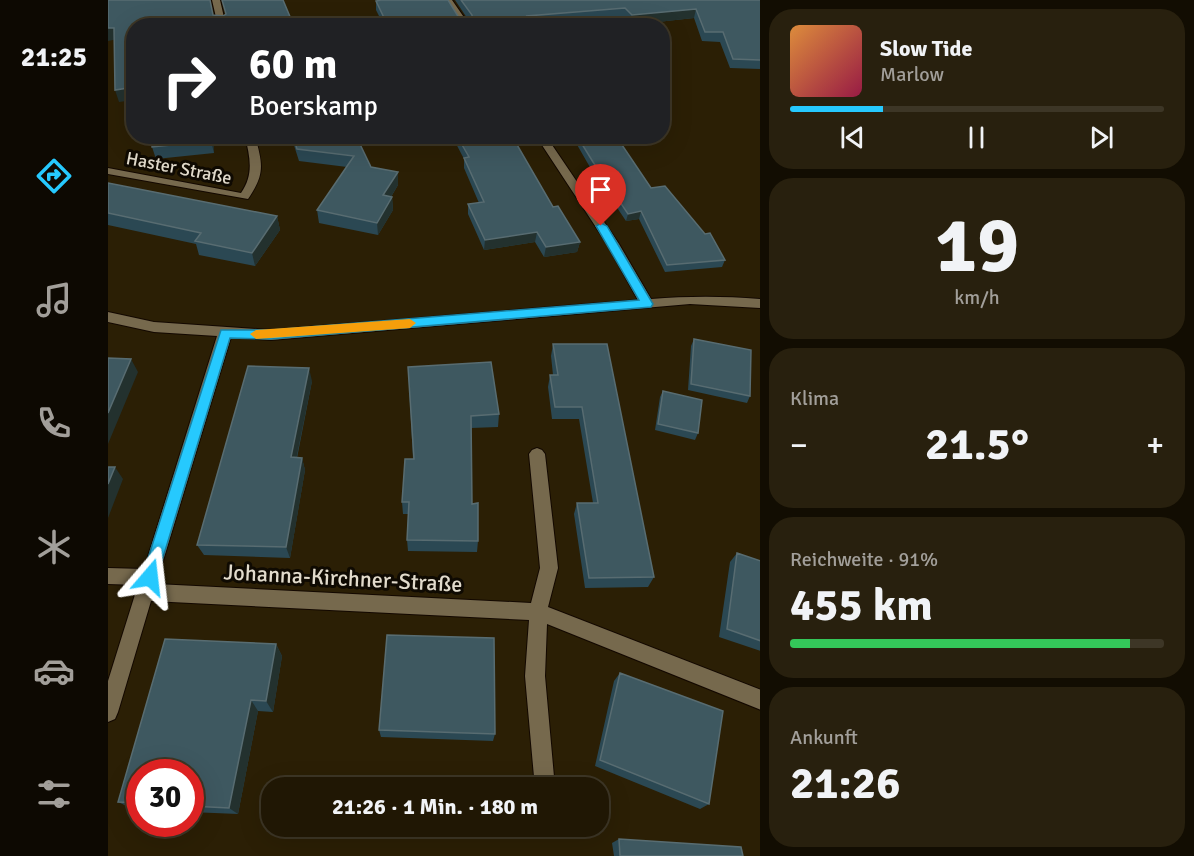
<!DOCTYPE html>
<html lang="de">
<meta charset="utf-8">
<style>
:root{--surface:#201704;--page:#28200e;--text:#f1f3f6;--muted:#a29f9a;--line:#3d3626;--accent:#26c9fe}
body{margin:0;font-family:Signika,sans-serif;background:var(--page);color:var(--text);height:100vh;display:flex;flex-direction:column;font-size:22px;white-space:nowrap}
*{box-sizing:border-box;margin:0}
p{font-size:20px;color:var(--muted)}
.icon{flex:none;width:33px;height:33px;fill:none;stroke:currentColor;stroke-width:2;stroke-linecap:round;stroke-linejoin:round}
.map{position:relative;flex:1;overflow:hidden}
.drawer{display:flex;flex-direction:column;gap:9px;padding:9px;background:#120d02;width:434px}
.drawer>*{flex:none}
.hud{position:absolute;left:18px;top:18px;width:544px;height:126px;border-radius:24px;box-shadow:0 6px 24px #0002,0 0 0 2px var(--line);background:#202124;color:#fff;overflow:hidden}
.speed{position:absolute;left:18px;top:759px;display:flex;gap:12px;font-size:30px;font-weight:700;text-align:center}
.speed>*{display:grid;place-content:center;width:78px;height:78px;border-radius:50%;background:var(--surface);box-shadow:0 6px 24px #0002,0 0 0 2px var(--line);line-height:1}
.speed .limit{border:9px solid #d22;background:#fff;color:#111}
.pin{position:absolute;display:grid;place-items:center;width:51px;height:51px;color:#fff;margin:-62px -26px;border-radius:50% 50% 50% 0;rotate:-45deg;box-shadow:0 0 6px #0007}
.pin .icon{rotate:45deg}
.me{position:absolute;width:66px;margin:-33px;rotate:17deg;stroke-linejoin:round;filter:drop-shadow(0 0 4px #0008)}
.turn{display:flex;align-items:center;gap:21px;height:126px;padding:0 24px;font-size:27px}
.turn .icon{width:78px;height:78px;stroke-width:2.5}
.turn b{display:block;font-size:42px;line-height:51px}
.big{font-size:45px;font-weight:700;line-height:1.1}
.drawer .card{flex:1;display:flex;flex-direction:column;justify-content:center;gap:9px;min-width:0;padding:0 21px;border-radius:24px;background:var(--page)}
.drawer .dial{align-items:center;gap:0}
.dial b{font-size:78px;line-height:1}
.song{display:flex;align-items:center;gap:18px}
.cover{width:72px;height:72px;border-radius:9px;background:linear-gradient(135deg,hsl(30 70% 55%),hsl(340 70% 35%))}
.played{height:6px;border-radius:3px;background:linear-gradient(90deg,var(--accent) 25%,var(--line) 25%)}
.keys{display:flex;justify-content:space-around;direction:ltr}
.heat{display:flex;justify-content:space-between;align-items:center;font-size:33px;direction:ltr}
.charge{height:9px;border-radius:4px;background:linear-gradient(90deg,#34c759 91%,var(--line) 0)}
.trip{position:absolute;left:153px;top:777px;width:348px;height:60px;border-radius:24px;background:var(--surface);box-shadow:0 6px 24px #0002,0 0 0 2px var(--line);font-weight:700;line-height:60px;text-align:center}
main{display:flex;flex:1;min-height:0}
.menu{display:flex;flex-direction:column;width:108px;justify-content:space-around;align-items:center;background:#0d0902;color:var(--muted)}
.menu .icon{width:42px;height:42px}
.menu .selected{color:var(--accent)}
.menu b{font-size:27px;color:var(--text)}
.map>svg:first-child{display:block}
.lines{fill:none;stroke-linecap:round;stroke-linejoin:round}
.minor-casing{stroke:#130800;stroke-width:2}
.minor{fill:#76694d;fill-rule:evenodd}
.wall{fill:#2b4853}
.shaded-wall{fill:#23312e}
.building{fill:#3e5860;stroke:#586c71;stroke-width:1.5}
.route{fill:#26c9fe;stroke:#1983a5;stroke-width:1.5}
.slow{fill:#f59e0b}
.labels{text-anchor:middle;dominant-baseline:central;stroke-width:6;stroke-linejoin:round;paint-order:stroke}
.far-street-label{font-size:18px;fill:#e2dbcc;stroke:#0f0a02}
.street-label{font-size:22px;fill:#e2dbcc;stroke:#0f0a02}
</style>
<main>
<nav class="menu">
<b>21:25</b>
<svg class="icon selected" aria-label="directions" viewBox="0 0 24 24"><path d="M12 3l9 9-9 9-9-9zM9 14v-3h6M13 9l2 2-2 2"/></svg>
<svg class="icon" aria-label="music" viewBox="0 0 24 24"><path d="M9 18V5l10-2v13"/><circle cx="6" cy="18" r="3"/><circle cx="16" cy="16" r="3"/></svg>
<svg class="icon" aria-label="phone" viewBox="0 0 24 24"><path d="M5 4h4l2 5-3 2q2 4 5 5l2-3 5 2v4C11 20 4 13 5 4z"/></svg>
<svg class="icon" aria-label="climate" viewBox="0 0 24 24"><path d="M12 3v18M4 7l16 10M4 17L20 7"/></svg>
<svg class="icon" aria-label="car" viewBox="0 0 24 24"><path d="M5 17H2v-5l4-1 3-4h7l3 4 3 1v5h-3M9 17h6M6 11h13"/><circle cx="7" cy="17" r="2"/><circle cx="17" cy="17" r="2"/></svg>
<svg class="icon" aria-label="filters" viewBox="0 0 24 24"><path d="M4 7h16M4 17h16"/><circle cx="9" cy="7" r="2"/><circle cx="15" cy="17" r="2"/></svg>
</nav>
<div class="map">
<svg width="653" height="856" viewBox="0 0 653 856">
<rect width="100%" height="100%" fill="#2b1f05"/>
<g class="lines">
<defs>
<path id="minor" d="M104 0H112L118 26H110Z
M336 0H344L362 26H353Z
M137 136H147C155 165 157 174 140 199L0 174V168L133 193C146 174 142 158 137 136Z
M428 136H438L511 244 543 299C580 296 615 296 653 299V308L582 304 163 340 123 337 48 584 423 603 432 568 421 454 424 450 429 448 434 450 437 454 450 568 440 607 653 690V710L439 624 437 676 447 788H427L417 676 421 620 43 601 10 712 7 719 0 722V681L30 585 0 584V568L36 569 109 336 46 332 0 322V312L46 322 163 330 530 300 499 244Z"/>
</defs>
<!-- minor casing -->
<use href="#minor" class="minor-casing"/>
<!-- minor -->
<use href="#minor" class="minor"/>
</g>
<!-- wall -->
<path class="wall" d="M347 0H653V69L622 68 612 42 594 41 586 18 522 25 515 17 425 24 426 26H276L268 10V1L351 18H359Z
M106 136V153L48 159 44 147Z
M183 136H248L263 167 290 185 283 197H284L285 210 270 235 211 223 209 210 239 167 191 161Z
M344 136H404L445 207 472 242 469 252 436 257 427 242 376 250 360 214V204L371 203 356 168V159Z
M464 136H508L543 188 617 260 614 267 557 272 531 219 518 221 483 169Z
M0 183 169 216 172 230 147 266 91 255 88 244 0 225Z
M586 339 642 396 639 403 580 390 583 346Z
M445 344H499L546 577 540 587 477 588 466 514 469 503H485L471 419H444L440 387 442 375H445L443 356Z
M300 367 391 414 390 427 363 428 364 504 370 541 369 552 300 551 299 540 300 514H295L294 502 305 459Z
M204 381 189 458H194L197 470 182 558 96 555 89 545Z
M555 391 590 433 587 440 547 430 552 397Z
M629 553 653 561V651L611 637 622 562Z
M57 639 168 644 174 656 165 712 150 711 130 814 82 812V772H32V809H25L10 802Z
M512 673 601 804 592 809 487 766 506 681Z
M271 730 387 734 385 741 273 737Z
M511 839 635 856H506L504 843Z"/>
<!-- shaded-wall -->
<path class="shaded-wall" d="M588 9 586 18 522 25 524 15Z
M0 28H6L10 39 0 41Z
M26 87V100L11 102 7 90Z
M103 136H106V153L103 141Z
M290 172V185L276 208 275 195Z
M284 197 285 210 270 235 269 223Z
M533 211 531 219 518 221 520 214Z
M169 216 172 230 147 266 144 253Z
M429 232 427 242 376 250 377 240Z
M472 242 469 252 436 257 438 247Z
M23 359 30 372 0 444V413Z
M201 368 204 381 186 470 183 457Z
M194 458 197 470 182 558 178 547Z
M7 467 15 479 0 518V484Z
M168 644 174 656 165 712 158 701Z
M143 700 150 711 130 814 121 808Z"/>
<!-- building -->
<path class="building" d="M0 0H102L105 15 115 16 118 14 114 0H175L183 19H186L188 26H26V87L7 90 6 28H0Z
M273 0H340L351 18H364V15L353 0H653V60L625 59 615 32H597L588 9 524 15 517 8 419 16 426 26H381L378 22 372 26H280L268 1Z
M44 136H103V141L44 147Z
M185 136H248L263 167 290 172 275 195 284 197 269 223 209 210 246 156 189 149Z
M349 136H404L445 207 450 206 472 242 438 247 429 232 377 240 360 204 376 202 356 158 361 157Z
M469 136H508L543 188 557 186 597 234 602 233 617 260 559 265 533 211 520 214 485 162Z
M0 183 169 216 144 253 87 241 93 233 0 213Z
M586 339 643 350 642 396 583 384Z
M445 344H499L546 577 481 578 469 503H490L474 407H447L442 375H450Z
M0 358 23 359 0 413Z
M383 362 391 414 363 416 364 504 370 503V541L299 540 301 502H294L297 459H306L300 367Z
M140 366 201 368 183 457 194 458 178 547 89 545Z
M555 391 594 400 590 433 550 424Z
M0 467H7L0 484Z
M629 553 653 561V641L619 629Z
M279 635 386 638 387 734 271 730Z
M57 639 168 644 158 701 143 700 121 808 82 806V772H32V803L10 802Z
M512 673 615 711 601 804 492 760Z
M511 839 633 847 635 856H512Z"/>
<!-- route -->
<path class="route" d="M493 223 499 226 545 304 543 307 163 339 122 338 49 577 47 582 42 584 36 582 34 577 113 330H163L531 300 488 226Z"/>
<!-- slow -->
<path class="slow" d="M302 319 308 323 302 328 148 339 142 334 148 330Z"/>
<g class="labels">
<!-- far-street labels -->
<g class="far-street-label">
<text transform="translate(71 168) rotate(11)">Haster Straße</text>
</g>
<!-- street labels -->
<g class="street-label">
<text transform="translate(235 578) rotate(3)">Johanna-Kirchner-Straße</text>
</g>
</g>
</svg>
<div class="speed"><div class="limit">30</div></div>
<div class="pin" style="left:493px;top:226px;background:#d93025"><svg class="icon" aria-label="arrive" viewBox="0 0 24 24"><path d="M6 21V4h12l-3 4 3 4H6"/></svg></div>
<svg class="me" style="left:42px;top:577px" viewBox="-20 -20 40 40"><path d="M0-17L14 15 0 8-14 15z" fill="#26c9fe" stroke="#fff" stroke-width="4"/></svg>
<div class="trip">21:26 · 1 Min. · 180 m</div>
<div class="hud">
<div class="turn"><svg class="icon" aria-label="right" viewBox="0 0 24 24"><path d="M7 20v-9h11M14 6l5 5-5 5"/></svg><div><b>60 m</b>Boerskamp</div></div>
</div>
</div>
<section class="drawer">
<div class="card">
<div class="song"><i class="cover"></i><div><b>Slow Tide</b><p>Marlow</p></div></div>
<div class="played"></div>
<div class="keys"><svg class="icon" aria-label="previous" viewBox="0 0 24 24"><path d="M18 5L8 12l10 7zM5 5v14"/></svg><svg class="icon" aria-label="pause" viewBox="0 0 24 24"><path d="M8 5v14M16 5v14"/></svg><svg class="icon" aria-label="next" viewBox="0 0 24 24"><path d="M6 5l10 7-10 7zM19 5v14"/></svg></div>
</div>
<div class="card dial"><b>19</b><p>km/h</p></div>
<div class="card"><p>Klima</p>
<div class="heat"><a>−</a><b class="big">21.5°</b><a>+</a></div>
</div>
<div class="card"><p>Reichweite · 91%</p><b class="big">455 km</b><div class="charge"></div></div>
<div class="card"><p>Ankunft</p><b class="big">21:26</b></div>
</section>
</main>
